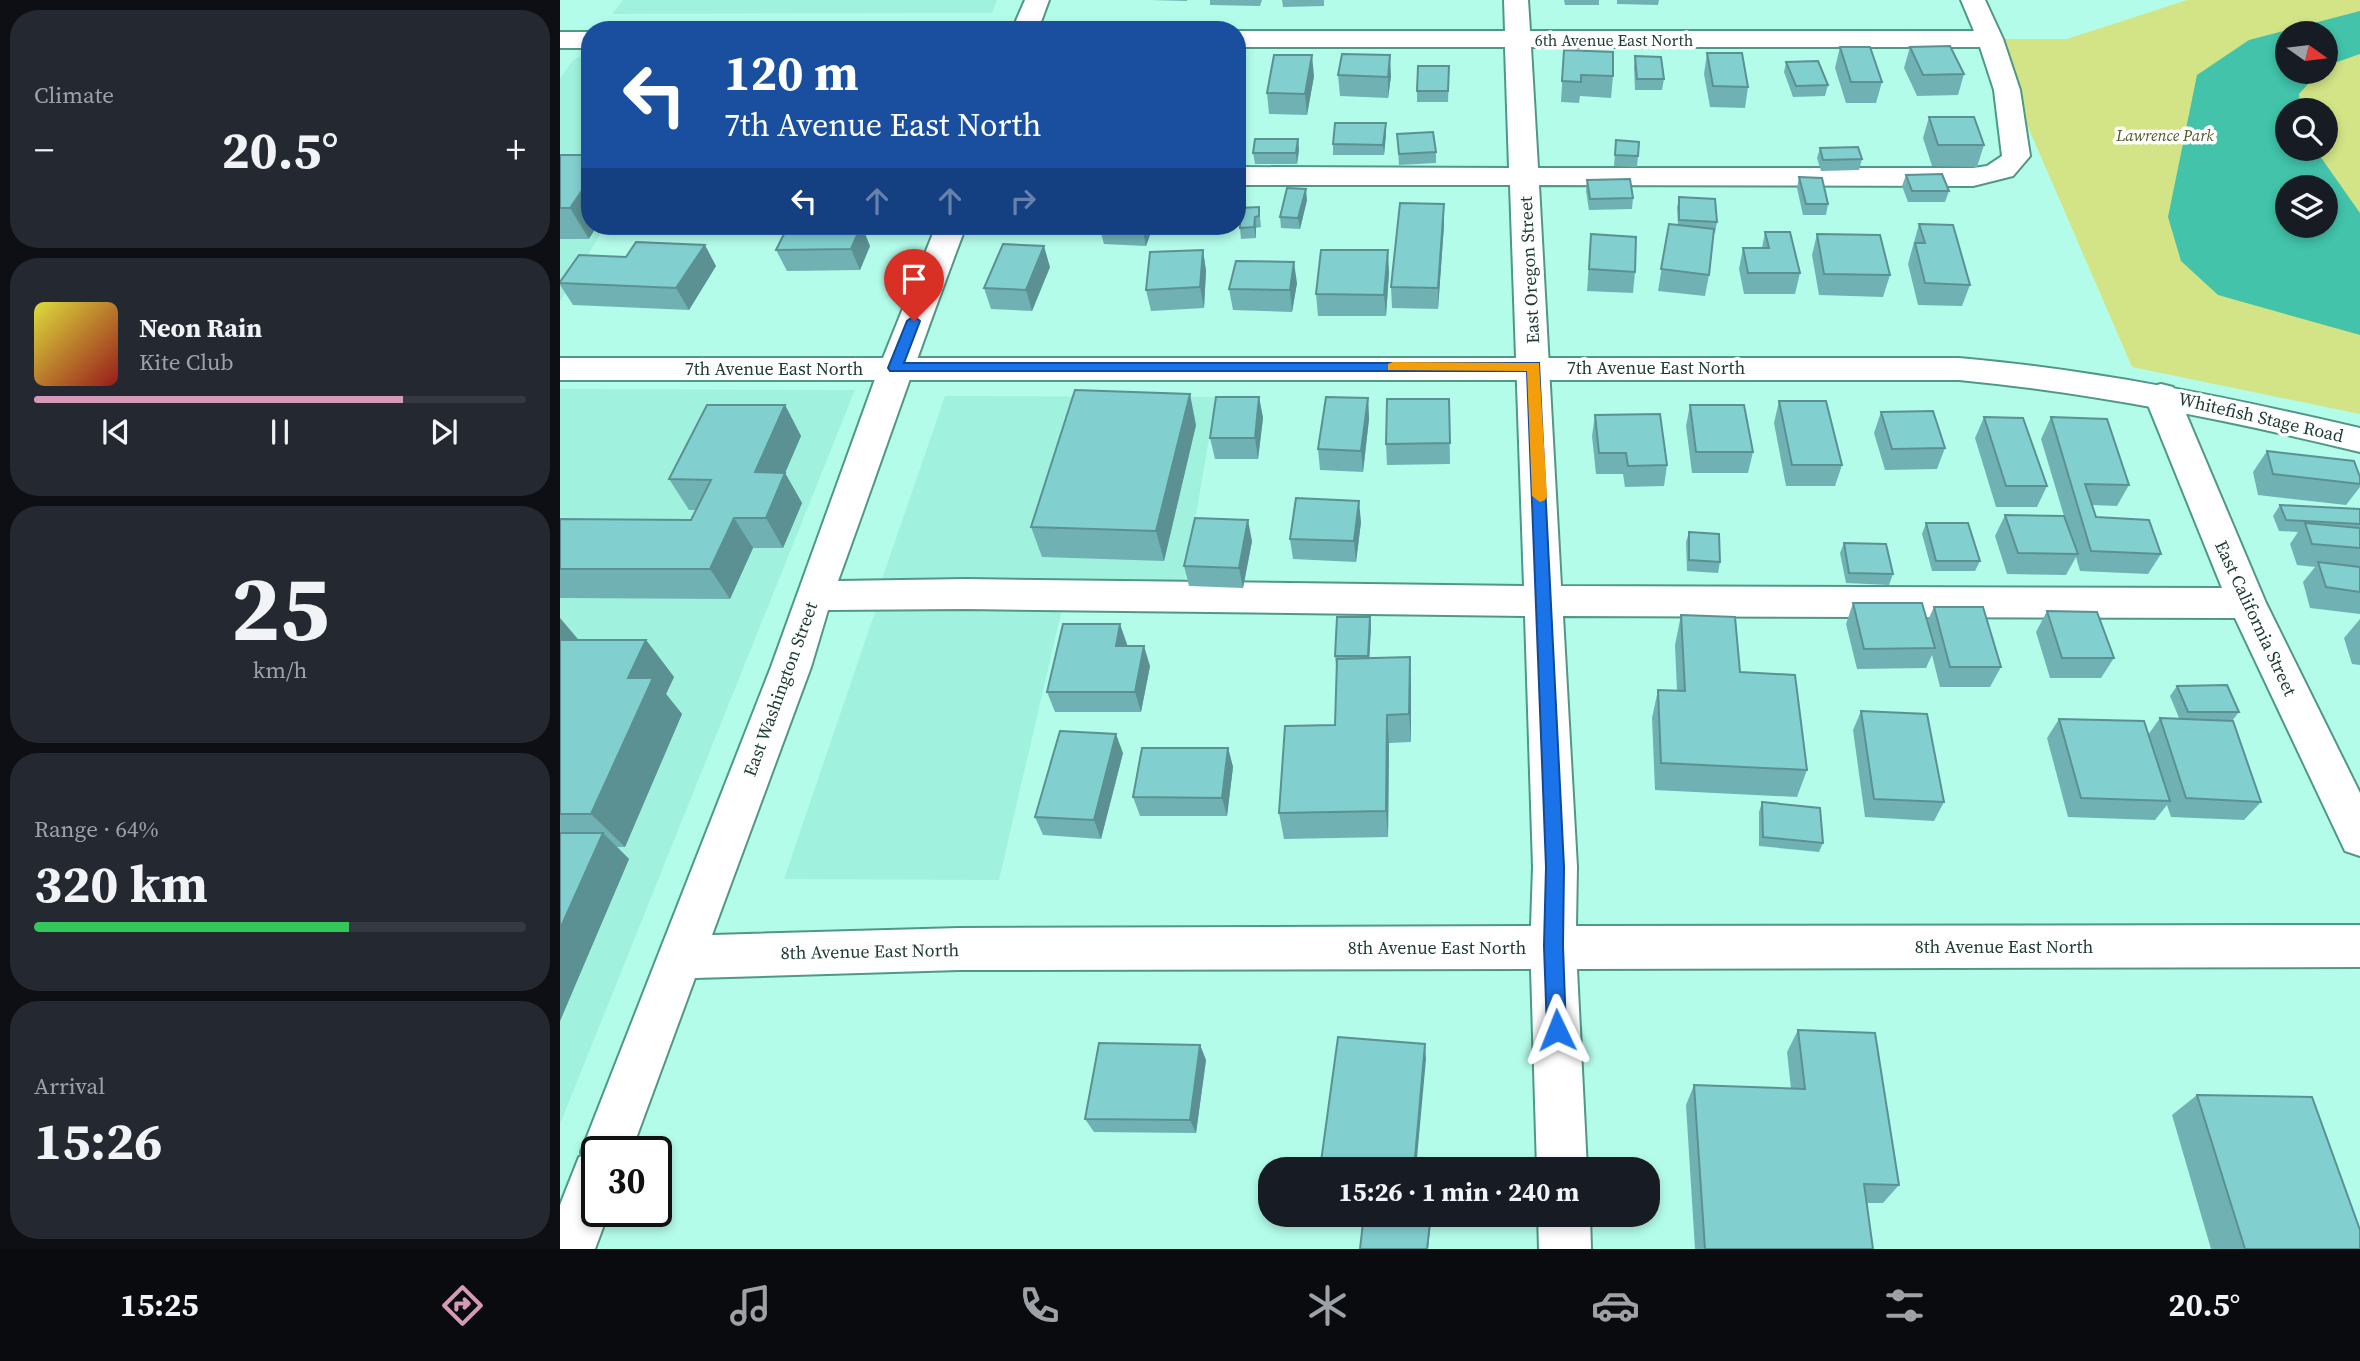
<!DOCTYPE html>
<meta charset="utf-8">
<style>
:root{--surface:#171b24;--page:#242831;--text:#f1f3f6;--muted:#9ea1a6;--line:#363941;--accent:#d69ab8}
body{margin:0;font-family:"Source Serif 4",serif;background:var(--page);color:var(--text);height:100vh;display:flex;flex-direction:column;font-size:26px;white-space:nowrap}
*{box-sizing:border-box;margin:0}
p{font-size:23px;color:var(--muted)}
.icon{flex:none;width:38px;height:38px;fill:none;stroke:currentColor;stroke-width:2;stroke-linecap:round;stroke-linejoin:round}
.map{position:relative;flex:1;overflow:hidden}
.sheet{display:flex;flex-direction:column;gap:10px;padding:10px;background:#0d0f14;width:560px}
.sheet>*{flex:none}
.hud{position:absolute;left:21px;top:21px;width:665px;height:214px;border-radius:28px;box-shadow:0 4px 10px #0003;background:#1a4fa0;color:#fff;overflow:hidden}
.needle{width:46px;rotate:104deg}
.controls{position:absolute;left:1715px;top:21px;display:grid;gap:14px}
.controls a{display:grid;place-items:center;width:63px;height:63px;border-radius:50%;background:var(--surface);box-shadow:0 4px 10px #0003;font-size:35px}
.speed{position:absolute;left:21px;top:1136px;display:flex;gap:14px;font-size:35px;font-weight:700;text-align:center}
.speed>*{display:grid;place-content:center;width:91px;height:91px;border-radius:50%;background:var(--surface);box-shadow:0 4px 10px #0003;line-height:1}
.speed .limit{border:4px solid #111;border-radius:10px;background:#fff;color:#111}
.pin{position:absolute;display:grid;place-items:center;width:60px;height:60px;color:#fff;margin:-72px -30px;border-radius:50% 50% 50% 0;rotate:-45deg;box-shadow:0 0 7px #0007}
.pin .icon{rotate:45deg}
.me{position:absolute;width:77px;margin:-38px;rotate:358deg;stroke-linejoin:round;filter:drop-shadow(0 0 5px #0008)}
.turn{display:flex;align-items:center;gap:24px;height:147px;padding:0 28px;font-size:32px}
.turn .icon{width:91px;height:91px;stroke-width:2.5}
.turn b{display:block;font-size:49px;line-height:60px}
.lanes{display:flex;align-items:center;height:66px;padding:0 28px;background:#0003;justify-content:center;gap:35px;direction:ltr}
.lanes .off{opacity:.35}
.big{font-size:52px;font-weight:700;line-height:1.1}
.sheet .tile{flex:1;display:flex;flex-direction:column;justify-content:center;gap:10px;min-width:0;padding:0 24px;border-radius:28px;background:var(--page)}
.sheet .dial{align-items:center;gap:0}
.dial b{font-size:91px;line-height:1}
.song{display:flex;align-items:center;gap:21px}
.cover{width:84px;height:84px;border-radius:10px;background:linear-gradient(135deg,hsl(60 70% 55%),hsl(0 70% 35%))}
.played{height:7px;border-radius:4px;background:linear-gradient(90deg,var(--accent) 75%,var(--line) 75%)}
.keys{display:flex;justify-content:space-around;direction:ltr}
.heat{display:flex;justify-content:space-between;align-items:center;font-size:38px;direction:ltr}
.charge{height:10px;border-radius:5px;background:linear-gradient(90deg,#34c759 64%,var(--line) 0)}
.trip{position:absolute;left:698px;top:1157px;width:402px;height:70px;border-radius:28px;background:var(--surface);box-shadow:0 4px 10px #0003;font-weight:700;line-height:70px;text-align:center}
.menu{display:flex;height:112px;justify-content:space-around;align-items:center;background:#090b0e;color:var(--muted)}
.menu .icon{width:49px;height:49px}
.menu .on{color:var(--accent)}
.menu b{font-size:32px;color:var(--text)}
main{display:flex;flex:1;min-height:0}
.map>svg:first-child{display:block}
.built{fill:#a0f2de}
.green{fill:#d3e486;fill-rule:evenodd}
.water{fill:#42c3aa;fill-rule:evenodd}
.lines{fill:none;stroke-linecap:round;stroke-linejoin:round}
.minor-casing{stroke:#509787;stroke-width:4}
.major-casing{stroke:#509787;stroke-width:4}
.minor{fill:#fff;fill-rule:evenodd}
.major{fill:#fff;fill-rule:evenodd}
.wall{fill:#70b2b3}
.shaded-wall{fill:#5b9192}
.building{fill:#82cfd0;stroke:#5b9192;stroke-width:2}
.route{fill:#1a73e8;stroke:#114b97;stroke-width:2}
.slow{fill:#f59e0b}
.labels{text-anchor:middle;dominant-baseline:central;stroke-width:7;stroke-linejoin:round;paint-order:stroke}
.far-street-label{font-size:16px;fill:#1d3a33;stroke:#fff}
.far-park-label{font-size:16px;font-style:italic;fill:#505828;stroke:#fff}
.street-label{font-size:18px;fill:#1d3a33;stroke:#fff}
</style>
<main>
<section class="sheet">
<div class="tile"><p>Climate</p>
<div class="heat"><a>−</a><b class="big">20.5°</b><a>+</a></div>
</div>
<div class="tile">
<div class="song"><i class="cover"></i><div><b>Neon Rain</b><p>Kite Club</p></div></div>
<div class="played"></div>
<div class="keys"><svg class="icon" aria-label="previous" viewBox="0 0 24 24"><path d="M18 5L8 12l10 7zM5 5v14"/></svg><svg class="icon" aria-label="pause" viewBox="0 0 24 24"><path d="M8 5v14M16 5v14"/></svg><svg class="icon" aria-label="next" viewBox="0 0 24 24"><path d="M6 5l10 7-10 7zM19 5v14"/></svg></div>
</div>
<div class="tile dial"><b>25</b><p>km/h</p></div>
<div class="tile"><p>Range · 64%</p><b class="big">320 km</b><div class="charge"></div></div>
<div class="tile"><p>Arrival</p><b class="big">15:26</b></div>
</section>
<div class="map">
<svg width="1800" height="1249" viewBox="0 0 1800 1249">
<rect width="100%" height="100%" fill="#b4fcea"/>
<!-- built -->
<path class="built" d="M63 0H437L432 13 52 14Z
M30 52V226H45L0 302V78L13 60Z
M0 389 295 390 0 1124Z
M385 396 656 397 624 586 320 585Z
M316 609H502L439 880 224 879Z"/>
<!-- green -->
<path class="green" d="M1627 0H1800V414L1572 367 1430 39H1507ZM1727 33H1766V72H1727ZM1727 110H1766V149H1727ZM1727 187H1766V226H1727Z"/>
<!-- water -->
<path class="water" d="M1800 11V54L1766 66V33H1727V72H1759L1739 94 1740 110H1727V149H1755L1800 213V335L1658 295 1621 261 1608 217 1637 75 1689 40ZM1727 187H1766V226H1727Z"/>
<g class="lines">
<defs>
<path id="minor" d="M465 0H489L478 30H452Z
M944 0H968L970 31H1414L1401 0H1425L1443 39 1460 90 1470 156 1453 176 1413 186 979 185 1001 586 1662 588 1584 395 1589 387 1601 384 1613 387 1618 395 1706 603 1800 793V856L1785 851 1675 618 1003 616 1017 867 1016 926 1800 925V967L1017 969 1027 1169H977L971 969 399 970 135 978 71 1152H37V1211H49L35 1249H0V1205L19 1157 22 1156 21 1152 211 667 319 368 376 226H406C361 344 321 463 278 581L406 579 964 586 950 185H677V167L949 168 945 47H677V31H945ZM971 47H1420L1434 90 1442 156 1427 166 1413 168H978ZM406 609 965 616 973 867 971 926 399 928 152 935 251 667 268 610Z
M0 32H30V48H0Z
M978 1214H1030L1031 1249H979Z"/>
<path id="major" d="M0 358H1399C1535 370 1667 397 1800 428V452C1667 420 1535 393 1399 380H0Z"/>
</defs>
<!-- minor casing -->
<use href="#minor" class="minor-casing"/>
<!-- major casing -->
<use href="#major" class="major-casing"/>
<!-- minor -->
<use href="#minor" class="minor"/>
<!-- major -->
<use href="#major" class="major"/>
</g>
<!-- wall -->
<path class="wall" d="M591 0H627V1Z
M650 0H702L700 6 650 5Z
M722 0H764V6L723 7Z
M1004 0H1039V5H1005Z
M1057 0H1099L1098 5 1057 4Z
M1280 47 1322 82 1316 103H1286L1275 68Z
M1350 47 1404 74 1398 95 1357 96 1344 68Z
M1004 50 1053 76 1051 98 1020 96 1019 103 1001 102Z
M1147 53 1188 87 1185 108 1150 107 1144 74Z
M1075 56 1104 79 1102 90H1075L1074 67Z
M1226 62 1268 85 1265 96 1233 97 1224 72Z
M778 75 831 76 828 98 780 96Z
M754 76 747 115 709 114 707 93Z
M889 77 888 102H857V91Z
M1369 117 1424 145 1417 167 1372 166 1363 138Z
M826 123V134L824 155H773V144Z
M837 134 876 152V163L839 165Z
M738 139 739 150 737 164H695L693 153Z
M1056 140 1078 156 1077 167 1054 166Z
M1260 148 1302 159 1299 170 1261 171 1257 158Z
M0 155 29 239H0Z
M1346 175 1389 191 1385 202H1348L1342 186Z
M1239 177 1268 204 1266 215H1243L1237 188Z
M1027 180 1073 198 1072 209 1029 210 1026 191Z
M1119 197 1157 222 1155 233H1154L1149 275 1145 296 1098 291 1109 224 1118 225 1117 208Z
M747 200 740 229 721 228 720 217Z
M699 207 701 227 696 228V238L681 239 680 228Z
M1359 224 1410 285 1402 306 1358 305 1348 264Z
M884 225 878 309 832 308 831 287Z
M539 226H593L586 246 544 244Z
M598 226H628L626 232 599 231Z
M1205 232 1240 273 1235 294H1184L1179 269 1183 248H1202Z
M1031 234 1075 272 1073 293 1027 291Z
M1257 234 1330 275 1323 297 1259 295 1252 255Z
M310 246 300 270 227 271 216 250Z
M643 250 646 271 644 308 591 311 586 290Z
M156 266 129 310 13 305 0 285V282Z
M490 267 472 311 431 309 424 288Z
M829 272 826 316H758L756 294Z
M737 283 732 312 673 310 669 289Z
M699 397 703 418 698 459H655L650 438Z
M808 398 809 419 803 472 760 470 758 449Z
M889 399 890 464 827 465 826 444Z
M1219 401 1282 465 1275 486H1226L1214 423Z
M225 405 241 436 225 473 242 503 223 548H193L170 599 0 598V519L131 520 136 510H129L109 479Z
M1130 405 1193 452 1188 473H1132L1126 426Z
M1321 412 1385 448 1377 469 1325 470 1314 433Z
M1035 415 1107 465 1104 486 1065 487 1063 474H1036L1032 436Z
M1424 417 1487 486 1477 507H1436L1415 438Z
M1491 417 1569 485 1557 506 1532 505 1536 517 1601 554 1588 574 1520 571 1516 557 1506 575 1447 574 1435 536 1445 515 1504 516 1481 439Z
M636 425 604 561 482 557 471 527Z
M1707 451 1800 477V487L1786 505 1698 495 1693 472Z
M1720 505 1800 509V614L1750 608 1743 582 1755 567 1737 565 1730 544 1738 532 1719 531 1713 516Z
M801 522 796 562 733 559 730 539Z
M1366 523 1420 561 1415 571H1372L1362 534Z
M1129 532 1160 562 1158 573 1127 571 1126 542Z
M692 541 683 588 629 586 624 566Z
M1284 543 1333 574 1329 585 1286 583 1280 553Z
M1293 603 1367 622 1374 607 1441 667 1430 687H1380L1372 655 1366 668 1297 669 1286 624Z
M1487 611 1554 658 1541 678H1490L1476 632Z
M1121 615 1247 770 1237 797 1095 790 1092 718 1098 690 1117 691 1115 645Z
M810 617 811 627 809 658 850 657 851 686V742L829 743 828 837 724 839 719 813 775 725 777 666H776L775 656Z
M0 618 19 640H86L114 677 106 694 122 714 65 847H57L69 859 0 1021Z
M1800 619V665L1792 664 1784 638Z
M567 644 566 646 590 666 581 712H495L487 692Z
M1617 686 1679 712 1672 721 1701 802 1684 820 1611 817 1607 805 1595 820 1508 817 1487 738 1499 719 1588 735 1600 718H1619L1610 696Z
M1301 711 1384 802 1374 821 1305 817 1293 730Z
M668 748 673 767 667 816H580L573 797Z
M563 753 541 839 483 835 475 817Z
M1202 802 1263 843 1259 852 1199 846V812Z
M1238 1030 1339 1185 1323 1203H1306L1313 1249H1135L1126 1105 1134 1085 1231 1089 1227 1052Z
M640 1045 646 1060 636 1133 534 1132 525 1119Z
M1637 1095 1800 1249H1651L1612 1115Z"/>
<!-- shaded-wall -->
<path class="shaded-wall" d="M752 55 754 76 747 115 745 94Z
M830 55 831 76 828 98V77Z
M826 123V134L824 155 823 145Z
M738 139 739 150 737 164 736 153Z
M30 179V226H37L29 239 10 208Z
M746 189 747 200 740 229 738 218Z
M884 204V225L878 309V288Z
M695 217 696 228V238L694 227Z
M301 226H302L310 246 300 270 291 249Z
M582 226H593L586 246Z
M145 245 156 266 129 310 116 288Z
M484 246 490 267 472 311 466 290Z
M643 250 646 271 644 308 640 287Z
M828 250 829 272 826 316 824 295Z
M734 262 737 283 732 312 730 290Z
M630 394 636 425 604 561 596 531Z
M699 397 703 418 698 459 695 438Z
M808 398 809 419 803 472 801 451Z
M225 405 241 436 225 473 242 503 223 548 206 518 195 472Z
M799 501 801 522 796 562 794 541Z
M174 518 193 548 170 599 150 569Z
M688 520 692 541 683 588 679 568Z
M810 617 811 627 809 666 808 656Z
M0 618 28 652 0 659Z
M560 624 567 644 563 666 556 646Z
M86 640 114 677 106 694 122 714 65 847 31 814 68 678Z
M584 646 590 666 581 712 575 692Z
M850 657 851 686V742L849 714Z
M827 715 829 743 828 837 826 811Z
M556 734 563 753 541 839 534 820Z
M668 748 673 767 667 816 662 798Z
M43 833 69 859 0 1021V929Z
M865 1044 866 1059 856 1169H854Z
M640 1045 646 1060 636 1133 630 1120Z
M871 1214V1220L868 1249H867Z"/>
<!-- building -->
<path class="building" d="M496 27H632L631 30H495Z
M1390 46 1404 74 1363 75 1350 47Z
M1280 47H1310L1322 82H1291Z
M1004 50 1053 52V76L1021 75V82L1002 81Z
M1147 53H1182L1188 87 1153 86Z
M782 54 830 55 828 77 778 75Z
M714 55H752L745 94 707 93Z
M1075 56 1101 57 1104 79H1077Z
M1258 61 1268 85 1236 86 1226 62Z
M858 66H889L888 91H857Z
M1369 117H1414L1424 145H1378Z
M775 123H826L823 145 773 144Z
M873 132 876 152 839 154 837 134Z
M695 139H738L736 153H693Z
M1056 140 1079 142 1078 156 1055 155Z
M1298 147 1302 159 1263 160 1260 148Z
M0 155H30V179L10 208H0Z
M1382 174 1389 191H1352L1346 175Z
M1239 177 1262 178 1268 204H1246Z
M1070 179 1073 198 1030 199 1027 180Z
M727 188 746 189 738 218 720 217Z
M1119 197 1155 199 1157 222 1119 220Z
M840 203 884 204 878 288 831 287Z
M699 207V216L695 217 694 227 680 228V208Z
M1109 224 1154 229 1149 275 1101 269Z
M1359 224 1393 225 1410 285 1365 283 1355 243H1365Z
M228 226H301L291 249 216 250Z
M1205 232H1230L1240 273H1188L1183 248H1209Z
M1031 234 1076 237 1075 272 1029 269Z
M1257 234 1320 235 1330 275 1264 274Z
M76 242 145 245 116 288 0 283V282L19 255 66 257Z
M443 244 484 246 466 290 424 288Z
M643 250 640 287 586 290 590 252Z
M761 250H828L824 295 756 294Z
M676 261 734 262 730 290 669 289Z
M515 390 630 394 596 531 471 527Z
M656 397H699L695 438H650Z
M766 397 808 398 801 451 758 449Z
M827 399H889L890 443 826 444Z
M1219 401H1266L1282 465H1232Z
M147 405H225L195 472 225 473 206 518H174L150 569H0V519L131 520 151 480 109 479Z
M1130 405H1184L1193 452H1136Z
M1373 411 1385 448 1332 449 1321 412Z
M1100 414 1107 465 1068 466 1066 453H1039L1035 415Z
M1424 417 1463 418 1487 486H1446Z
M1491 417 1547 419 1569 485 1525 484 1536 517 1589 520 1601 554 1531 551Z
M1707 451 1794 461 1800 477V484L1713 474Z
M736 498 799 501 794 541 730 539Z
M1720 505 1800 509V524L1726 520Z
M1445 515 1504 516 1518 554 1458 553Z
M635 518 688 520 679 568 624 566Z
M1366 523H1408L1420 561H1376Z
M1745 523 1800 528V548L1752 544Z
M1129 532 1159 534 1160 562 1129 560Z
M1284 543 1326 544 1333 574 1289 573Z
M1758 562 1800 567V592L1766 587Z
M1293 603H1362L1375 648 1304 649Z
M1374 607H1423L1441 667H1390Z
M1487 611 1537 612 1554 658H1502Z
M1121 615 1175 617 1180 672 1235 675 1247 770 1101 763 1098 690 1125 691Z
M777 617H810L808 656H775Z
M503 624H560L556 646H584L575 692H487Z
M0 640H86L68 678H93L31 814H0Z
M850 657 849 714 827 715 826 811 719 813 725 726 775 725 777 659Z
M1667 685 1679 712H1628L1617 686Z
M1301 711 1367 714 1384 802 1314 799Z
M1600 718 1673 721 1701 802 1626 798Z
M1499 719 1584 721 1610 801 1521 798Z
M500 731 556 734 534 820 475 817Z
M582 748H668L662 798 573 797Z
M1202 802 1260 808 1263 843 1203 837Z
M0 833H43L0 929Z
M1238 1030 1315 1033 1339 1185 1304 1184 1313 1249H1145L1134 1085 1245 1089Z
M778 1037 865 1044 854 1169H760Z
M539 1043 640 1045 630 1120 525 1119Z
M1637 1095 1752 1097 1800 1230V1249H1685Z
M804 1214H871L867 1249H800Z"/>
<!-- route -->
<path class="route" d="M354 316 360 321 344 363H979L1004 867 1003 946 1006 1030 1004 1037 997 1039 990 1037 987 1030 984 946 986 867 967 371H330L328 368 347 321Z"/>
<!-- slow -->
<path class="slow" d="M833 362 979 363 987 496 985 500 980 502 972 496 967 371 828 370V364Z"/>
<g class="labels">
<!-- far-street labels -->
<g class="far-street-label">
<text x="1054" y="40">6th Avenue East North</text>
</g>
<!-- far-park labels -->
<g class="far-park-label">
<text x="1605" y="135">Lawrence Park</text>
</g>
<!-- street labels -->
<g class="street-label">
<text transform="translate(969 270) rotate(-93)">East Oregon Street</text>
<text x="1096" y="367">7th Avenue East North</text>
<text x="214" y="368">7th Avenue East North</text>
<text transform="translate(1701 417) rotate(13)">Whitefish Stage Road</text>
<text transform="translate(1696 618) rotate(65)">East California Street</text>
<text transform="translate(220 689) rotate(-70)">East Washington Street</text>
<text x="1444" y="946">8th Avenue East North</text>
<text x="877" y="947">8th Avenue East North</text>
<text transform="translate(310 951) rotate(-1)">8th Avenue East North</text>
</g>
</g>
</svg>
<div class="controls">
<a><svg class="needle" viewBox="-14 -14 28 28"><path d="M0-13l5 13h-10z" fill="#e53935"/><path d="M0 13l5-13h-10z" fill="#9ea1a6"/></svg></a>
<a><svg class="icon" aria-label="search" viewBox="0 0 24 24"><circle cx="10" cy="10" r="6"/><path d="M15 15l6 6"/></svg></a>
<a><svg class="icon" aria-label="layers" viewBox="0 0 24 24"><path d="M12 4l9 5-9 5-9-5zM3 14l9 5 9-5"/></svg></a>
</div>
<div class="speed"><div class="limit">30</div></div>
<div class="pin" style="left:354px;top:321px;background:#d93025"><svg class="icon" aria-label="arrive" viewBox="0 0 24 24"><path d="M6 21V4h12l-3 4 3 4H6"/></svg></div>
<svg class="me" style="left:997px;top:1030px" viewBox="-20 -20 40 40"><path d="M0-17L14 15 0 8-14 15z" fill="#1a73e8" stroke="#fff" stroke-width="4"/></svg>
<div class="trip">15:26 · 1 min · 240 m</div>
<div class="hud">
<div class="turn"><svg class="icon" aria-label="left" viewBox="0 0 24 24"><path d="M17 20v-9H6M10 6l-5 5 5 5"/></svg><div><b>120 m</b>7th Avenue East North</div></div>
<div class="lanes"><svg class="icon" aria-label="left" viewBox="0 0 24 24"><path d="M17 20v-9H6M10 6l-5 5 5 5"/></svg><svg class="icon off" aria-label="ahead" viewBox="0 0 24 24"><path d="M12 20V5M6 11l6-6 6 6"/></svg><svg class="icon off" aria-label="ahead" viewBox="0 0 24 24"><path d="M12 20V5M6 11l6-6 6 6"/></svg><svg class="icon off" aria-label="right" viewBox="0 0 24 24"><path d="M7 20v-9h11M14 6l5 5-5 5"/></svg></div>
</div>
</div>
</main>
<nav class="menu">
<b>15:25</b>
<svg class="icon on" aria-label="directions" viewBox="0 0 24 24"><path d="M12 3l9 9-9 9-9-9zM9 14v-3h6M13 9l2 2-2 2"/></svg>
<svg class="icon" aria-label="music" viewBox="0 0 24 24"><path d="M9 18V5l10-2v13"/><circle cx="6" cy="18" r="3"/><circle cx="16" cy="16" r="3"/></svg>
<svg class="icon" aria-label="phone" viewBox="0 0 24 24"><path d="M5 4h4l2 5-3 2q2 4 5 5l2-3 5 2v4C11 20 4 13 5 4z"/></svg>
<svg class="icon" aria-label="climate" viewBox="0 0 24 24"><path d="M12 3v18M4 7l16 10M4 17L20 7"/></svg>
<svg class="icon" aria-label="car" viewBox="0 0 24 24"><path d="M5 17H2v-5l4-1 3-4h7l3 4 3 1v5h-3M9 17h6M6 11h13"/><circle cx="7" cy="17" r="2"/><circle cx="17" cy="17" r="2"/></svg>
<svg class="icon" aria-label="filters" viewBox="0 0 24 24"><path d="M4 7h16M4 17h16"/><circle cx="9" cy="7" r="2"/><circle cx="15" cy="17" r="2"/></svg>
<b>20.5°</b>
</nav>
